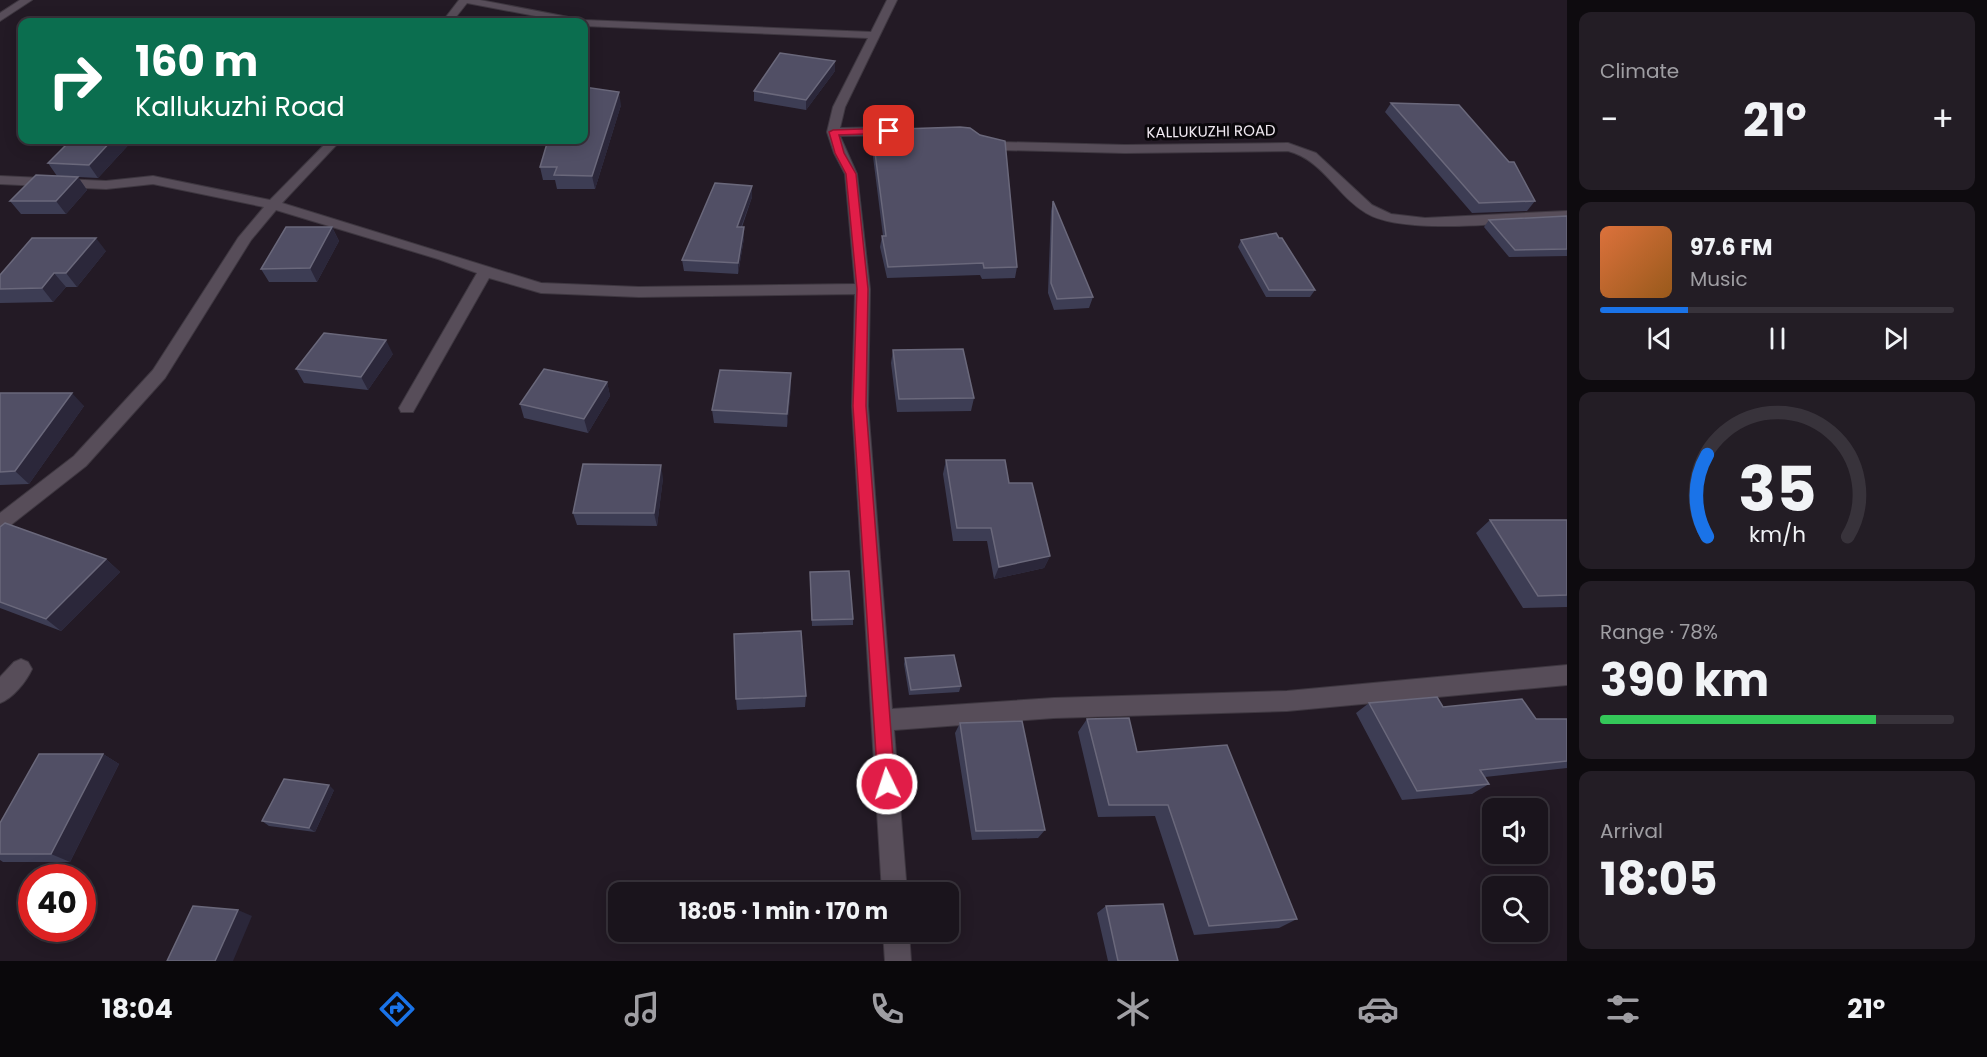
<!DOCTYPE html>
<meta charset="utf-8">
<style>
:root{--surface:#1a141c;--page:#231d25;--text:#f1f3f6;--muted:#9f9ea3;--line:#38333b;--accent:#1a73e8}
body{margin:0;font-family:Poppins,sans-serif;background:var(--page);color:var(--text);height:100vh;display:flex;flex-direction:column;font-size:22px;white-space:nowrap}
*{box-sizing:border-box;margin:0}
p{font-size:20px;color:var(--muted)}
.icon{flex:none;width:33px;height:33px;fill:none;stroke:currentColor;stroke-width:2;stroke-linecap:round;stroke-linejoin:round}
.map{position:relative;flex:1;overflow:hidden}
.details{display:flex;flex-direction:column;gap:12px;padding:12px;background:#0e0b0f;width:420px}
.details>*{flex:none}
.top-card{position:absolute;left:18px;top:18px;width:570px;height:126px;border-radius:12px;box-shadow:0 3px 15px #0003,0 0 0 2px var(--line);background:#0b6e4f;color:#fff;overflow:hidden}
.buttons{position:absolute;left:1482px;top:798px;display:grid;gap:12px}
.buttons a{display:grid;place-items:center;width:66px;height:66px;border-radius:12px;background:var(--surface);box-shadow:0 3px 15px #0003,0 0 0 2px var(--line);font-size:30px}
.speed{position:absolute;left:18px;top:864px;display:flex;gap:12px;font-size:30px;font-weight:700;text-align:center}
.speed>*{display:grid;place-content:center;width:78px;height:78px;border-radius:50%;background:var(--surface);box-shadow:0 3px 15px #0003,0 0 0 2px var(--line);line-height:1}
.speed .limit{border:9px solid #d22;background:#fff;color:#111}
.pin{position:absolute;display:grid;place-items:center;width:51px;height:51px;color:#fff;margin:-26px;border-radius:12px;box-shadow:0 3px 9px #0006}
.me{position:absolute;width:66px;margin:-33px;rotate:356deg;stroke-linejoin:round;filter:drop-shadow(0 0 4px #0008)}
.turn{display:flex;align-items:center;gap:21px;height:126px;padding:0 18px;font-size:27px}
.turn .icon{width:78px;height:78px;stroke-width:2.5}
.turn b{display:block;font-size:42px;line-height:51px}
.big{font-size:45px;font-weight:700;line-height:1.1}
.details .tile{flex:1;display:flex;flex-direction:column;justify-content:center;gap:9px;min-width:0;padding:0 21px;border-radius:12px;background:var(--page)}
.details .dial{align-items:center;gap:0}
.dial svg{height:156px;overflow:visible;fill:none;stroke:var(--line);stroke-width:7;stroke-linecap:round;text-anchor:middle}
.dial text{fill:var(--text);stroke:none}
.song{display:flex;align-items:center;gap:18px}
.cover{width:72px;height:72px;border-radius:9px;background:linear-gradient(135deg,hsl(20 70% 55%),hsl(30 70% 35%))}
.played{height:6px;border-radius:3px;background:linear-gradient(90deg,var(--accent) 25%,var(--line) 25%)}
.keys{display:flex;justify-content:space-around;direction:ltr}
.heat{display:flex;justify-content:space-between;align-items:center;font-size:33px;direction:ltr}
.charge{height:9px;border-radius:4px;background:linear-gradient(90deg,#34c759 78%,var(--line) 0)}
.trip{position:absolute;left:608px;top:882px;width:351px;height:60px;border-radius:12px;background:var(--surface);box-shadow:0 3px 15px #0003,0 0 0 2px var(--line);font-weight:700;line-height:60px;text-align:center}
.tabs{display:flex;height:96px;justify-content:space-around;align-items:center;background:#0a080b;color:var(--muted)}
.tabs .icon{width:42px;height:42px}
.tabs .active{color:var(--accent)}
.tabs b{font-size:27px;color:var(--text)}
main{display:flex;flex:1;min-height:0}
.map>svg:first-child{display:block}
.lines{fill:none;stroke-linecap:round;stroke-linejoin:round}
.minor-casing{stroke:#3e3740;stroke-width:2}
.minor{fill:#574d59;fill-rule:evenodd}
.wall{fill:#3d3d54}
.shaded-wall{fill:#2b273a}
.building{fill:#514f65;stroke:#6a687b;stroke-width:1.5}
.route{fill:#e11d48;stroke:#92132f;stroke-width:1.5}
.labels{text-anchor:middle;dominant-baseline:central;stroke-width:6;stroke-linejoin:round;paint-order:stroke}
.far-street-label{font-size:15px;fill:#f0e9f1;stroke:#0a070b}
</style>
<main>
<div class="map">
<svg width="1567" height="961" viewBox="0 0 1567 961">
<rect width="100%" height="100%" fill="#231a25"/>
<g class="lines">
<defs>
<path id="minor" d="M20 0H32L0 21V13Z
M459 0H480L584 20 871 32 887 0H897L845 107 840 128 895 127 901 131 895 135 840 136 857 174 870 289 868 406 892 709 1054 698 1287 691 1567 665V685L1287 711 1054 718 894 730 907 892H882L852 406 855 294 639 297 541 293 489 278 413 412H401L399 408 477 273 438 259 276 210 251 240 165 378 86 466 7 528 0 531V513L74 456 153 370 238 238 264 207 153 184 106 189 0 184V176L106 181 153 176 270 200 329 140H341L282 203 541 283 639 287 855 284 845 174 834 153 827 132 833 107 868 38 584 26V22H567L467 3 452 22H442Z
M983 137 1001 142 1125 145 1288 143 1316 153 1372 205 1391 214 1425 218 1567 211V219C1519 221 1405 237 1366 213 1337 196 1323 160 1288 151L1125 153 1001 150 979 144 977 141Z
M21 659 28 662 32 669C26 682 13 698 0 703V677L14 662Z
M883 932H909L911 961H885Z"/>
</defs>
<!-- minor casing -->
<use href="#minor" class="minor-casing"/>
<!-- minor -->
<use href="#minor" class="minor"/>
</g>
<!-- wall -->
<path class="wall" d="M835 71 806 110 754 101V91Z
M1391 103 1509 162 1535 201 1527 211 1472 213 1385 112Z
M621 105 595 189H557L555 180H543L540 167Z
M872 130 1017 267 1015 278 982 279 980 275 887 278 880 247 882 236H883L871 141Z
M71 140H133L98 178 78 177 87 190 66 214H21L10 201 57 176 48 163Z
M752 186V197L742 227H744V238L738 274 684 271 682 260Z
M1053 201 1093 297 1089 308 1054 310 1048 293 1051 211Z
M1567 216V256L1509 257 1484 227 1489 220Z
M332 227 339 241 317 282H269L261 269Z
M1241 240 1315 290 1310 297H1266L1238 247Z
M106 251 77 287H66L53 302 0 303V275Z
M893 350 974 398 971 411 897 412 891 363Z
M393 354 368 390 304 383 296 369Z
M791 373V387L787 427 714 423 712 410Z
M607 382 610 396 588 433 524 418 520 404Z
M0 393 84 406 29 484 0 485Z
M946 460 1009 483 1050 556 1044 568 994 579 987 541H953L943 474Z
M663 478 657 526 577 525 573 513Z
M1490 520H1567V607L1523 608 1476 533Z
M0 527 106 559 120 572 61 631 0 608Z
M810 572 853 619V625L812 626Z
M905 658 961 686 959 692 909 695 904 664Z
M806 696 805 707 737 710 736 699Z
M1369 703 1443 707 1536 719H1567V768L1485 777 1489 784 1472 794 1402 800 1356 713Z
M1087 719 1137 752 1297 919 1279 928 1194 935 1155 816 1098 817 1078 732Z
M960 723 1045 830 1038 838 972 840 955 733Z
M103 754 119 764 70 862H3L0 860V823Z
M334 790 315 832 269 826 262 821Z
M1106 906 1178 961H1108L1097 913Z"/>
<!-- shaded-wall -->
<path class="shaded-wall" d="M835 61V71L806 110V100Z
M619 92 621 105 595 189 592 176Z
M112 140H133L98 178 89 165Z
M78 177 87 190 66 214 56 201Z
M752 186V197L737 238V227Z
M332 227 339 241 317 282 310 268Z
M744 227V238L738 274V263Z
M96 238 106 251 77 287 66 273Z
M54 273 66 287 53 302 42 288Z
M386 340 393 354 368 390 361 377Z
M791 373V387L787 427V414Z
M607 382 610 396 588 433 584 419Z
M72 393 84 406 29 484 15 471Z
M661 465 663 478 657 526 654 513Z
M1050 556 1044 568 994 579 999 567Z
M106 559 120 572 61 631 46 619Z
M103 754 119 764 70 862 51 854Z
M329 785 334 790 315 832 309 828Z
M238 910 252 916 233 961H215Z"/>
<!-- building -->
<path class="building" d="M780 53 835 61 806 100 754 91Z
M584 87 619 92 592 176 554 175 557 167H540L548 140H584Z
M1391 103 1459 105 1509 162H1514L1535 201 1479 203Z
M960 127 970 128 980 135 1005 141 1017 267 984 268 983 263 888 267 882 236H886L872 130Z
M71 140H112L89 165 48 163Z
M36 175 78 177 56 201H10Z
M715 183 752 186 737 227H744L738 263 682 260Z
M1053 201 1093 297 1057 299 1051 283Z
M1567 216V249L1515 250 1489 220Z
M286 227H332L310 268 261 269Z
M1276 233 1279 238H1282L1315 290H1269L1241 240Z
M32 238H96L66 273H54L42 288 0 289V275Z
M324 333 386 340 361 377 296 369Z
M963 349 974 398 899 399 893 350Z
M544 369 607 382 584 419 520 404Z
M720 370 791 373 787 414 712 410Z
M0 393H72L15 471 0 472Z
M946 460H1005L1009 483H1032L1050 556 999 567 991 528H957Z
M583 464 661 465 654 513H573Z
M1490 520H1567V595L1538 596Z
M5 523 106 559 46 619 0 602V527Z
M849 571 853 619 812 620 810 572Z
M801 631 806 696 736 699 734 634Z
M954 655 961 686 911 690 905 658Z
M1437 697 1443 707 1522 699 1536 719H1567V761L1480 770 1489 784 1417 791 1369 703Z
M1129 718 1137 752 1227 745 1297 919 1209 926 1168 805H1109L1087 719Z
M1022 721 1045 830 976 831 960 723Z
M39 754H103L51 854H0V823Z
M284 779 329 785 309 828 262 821Z
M1163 904 1178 961H1118L1106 906Z
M193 906 238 910 215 961H167Z"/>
<!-- route -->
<path class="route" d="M889 128 892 129V133L839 135 844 153 856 174 868 289 866 406 895 784 893 791 887 793 880 791 878 784 853 406 857 289 846 174 835 153 829 132 833 130Z"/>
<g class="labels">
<!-- far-street labels -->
<g class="far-street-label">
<text transform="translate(1211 131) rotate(-1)">KALLUKUZHI ROAD</text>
</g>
</g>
</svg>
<div class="buttons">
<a><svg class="icon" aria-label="sound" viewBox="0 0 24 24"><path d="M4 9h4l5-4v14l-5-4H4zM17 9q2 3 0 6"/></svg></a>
<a><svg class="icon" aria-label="search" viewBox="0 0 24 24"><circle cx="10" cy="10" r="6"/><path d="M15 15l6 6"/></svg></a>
</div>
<div class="speed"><div class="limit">40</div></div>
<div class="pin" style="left:889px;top:131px;background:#d93025"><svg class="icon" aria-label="arrive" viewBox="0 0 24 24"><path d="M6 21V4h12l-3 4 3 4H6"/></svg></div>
<svg class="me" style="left:887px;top:784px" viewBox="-20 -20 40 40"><circle r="17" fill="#e11d48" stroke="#fff" stroke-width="3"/><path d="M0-11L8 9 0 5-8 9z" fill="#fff"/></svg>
<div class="trip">18:05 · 1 min · 170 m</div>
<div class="top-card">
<div class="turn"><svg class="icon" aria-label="right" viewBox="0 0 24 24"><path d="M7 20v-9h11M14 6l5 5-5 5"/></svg><div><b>160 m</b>Kallukuzhi Road</div></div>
</div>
</div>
<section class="details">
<div class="tile"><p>Climate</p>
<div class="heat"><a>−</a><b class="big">21°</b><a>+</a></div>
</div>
<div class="tile">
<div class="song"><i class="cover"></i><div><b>97.6 FM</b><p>Music</p></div></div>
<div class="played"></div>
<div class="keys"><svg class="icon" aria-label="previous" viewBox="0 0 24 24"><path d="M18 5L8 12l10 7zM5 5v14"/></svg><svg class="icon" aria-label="pause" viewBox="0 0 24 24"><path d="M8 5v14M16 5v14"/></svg><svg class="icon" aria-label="next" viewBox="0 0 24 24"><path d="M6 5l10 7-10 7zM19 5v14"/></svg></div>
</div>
<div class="tile dial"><svg viewBox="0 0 100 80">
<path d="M14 69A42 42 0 1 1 86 69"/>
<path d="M14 69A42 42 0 0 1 14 27" stroke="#1a73e8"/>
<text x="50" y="56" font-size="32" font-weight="700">35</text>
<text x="50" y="72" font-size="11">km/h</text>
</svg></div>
<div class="tile"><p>Range · 78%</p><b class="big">390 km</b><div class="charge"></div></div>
<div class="tile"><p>Arrival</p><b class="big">18:05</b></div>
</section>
</main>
<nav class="tabs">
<b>18:04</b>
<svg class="icon active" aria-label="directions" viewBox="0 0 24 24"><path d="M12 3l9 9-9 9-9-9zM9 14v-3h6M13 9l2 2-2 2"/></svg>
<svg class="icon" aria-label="music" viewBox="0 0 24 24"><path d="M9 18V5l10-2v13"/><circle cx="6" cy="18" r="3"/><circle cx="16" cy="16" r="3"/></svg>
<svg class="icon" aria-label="phone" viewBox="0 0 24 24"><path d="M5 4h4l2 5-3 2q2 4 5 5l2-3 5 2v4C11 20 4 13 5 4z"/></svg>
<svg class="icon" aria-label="climate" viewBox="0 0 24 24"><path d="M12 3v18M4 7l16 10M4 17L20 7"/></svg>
<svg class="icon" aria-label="car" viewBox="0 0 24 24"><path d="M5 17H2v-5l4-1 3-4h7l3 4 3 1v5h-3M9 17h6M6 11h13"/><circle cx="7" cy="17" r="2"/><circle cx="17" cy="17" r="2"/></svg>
<svg class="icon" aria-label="filters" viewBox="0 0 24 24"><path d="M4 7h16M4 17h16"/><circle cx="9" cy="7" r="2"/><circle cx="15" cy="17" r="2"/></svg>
<b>21°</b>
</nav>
